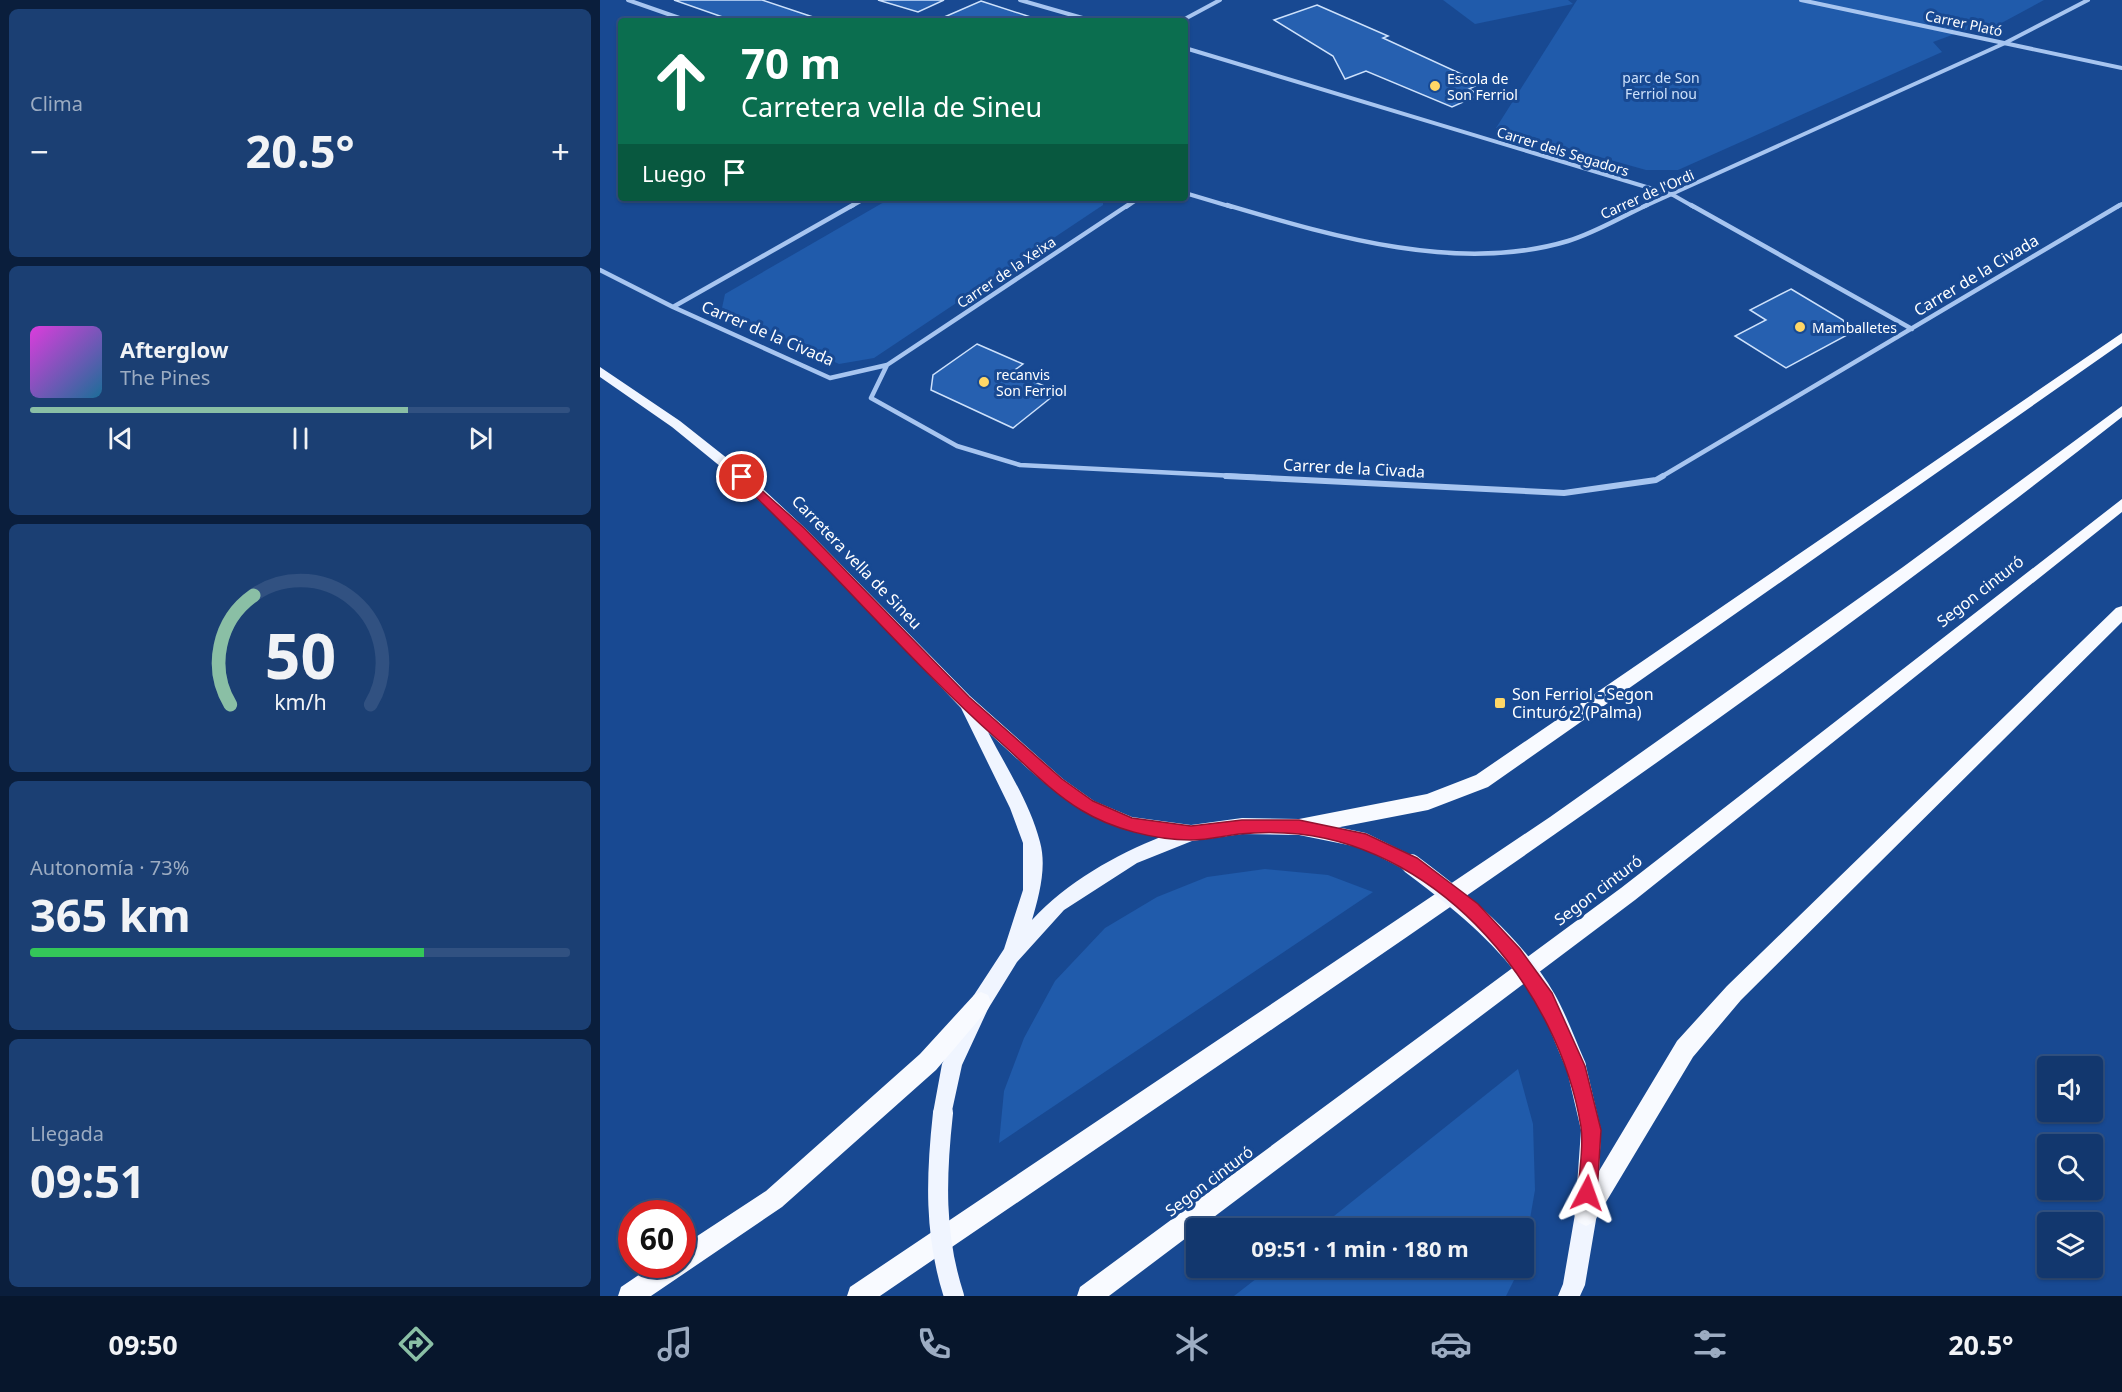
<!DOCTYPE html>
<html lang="es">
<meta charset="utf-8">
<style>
:root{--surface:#12376e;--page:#1b3f73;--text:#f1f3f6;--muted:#9cacc2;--line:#315181;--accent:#8abfa5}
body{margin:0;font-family:"Noto Sans",sans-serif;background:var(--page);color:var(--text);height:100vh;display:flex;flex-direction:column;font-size:22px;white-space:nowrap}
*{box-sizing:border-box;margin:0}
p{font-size:20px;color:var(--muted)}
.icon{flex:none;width:33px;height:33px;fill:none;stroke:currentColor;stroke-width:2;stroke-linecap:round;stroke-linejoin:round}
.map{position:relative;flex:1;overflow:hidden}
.side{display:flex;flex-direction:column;gap:9px;padding:9px;background:#0a1e3c;width:600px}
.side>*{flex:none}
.top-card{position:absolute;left:18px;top:18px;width:570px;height:183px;border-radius:6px;box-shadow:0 2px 4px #0004,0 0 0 2px var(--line);background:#0b6e4f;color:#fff;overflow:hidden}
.controls{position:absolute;left:1437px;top:1056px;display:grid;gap:12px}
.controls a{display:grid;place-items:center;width:66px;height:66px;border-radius:6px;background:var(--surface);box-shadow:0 2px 4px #0004,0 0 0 2px var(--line);font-size:30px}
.speed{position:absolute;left:18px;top:1200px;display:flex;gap:12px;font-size:30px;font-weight:700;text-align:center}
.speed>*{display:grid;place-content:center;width:78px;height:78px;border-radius:50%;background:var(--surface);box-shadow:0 2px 4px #0004,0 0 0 2px var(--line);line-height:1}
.speed .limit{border:9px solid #d22;background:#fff;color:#111}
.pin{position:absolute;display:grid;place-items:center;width:51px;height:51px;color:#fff;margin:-26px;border:3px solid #fff;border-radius:50%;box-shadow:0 2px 6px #0007}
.me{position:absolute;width:66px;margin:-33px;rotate:4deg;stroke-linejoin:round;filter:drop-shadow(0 0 4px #0008)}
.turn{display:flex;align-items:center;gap:21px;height:126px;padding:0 24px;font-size:27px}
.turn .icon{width:78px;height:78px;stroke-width:2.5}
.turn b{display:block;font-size:42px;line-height:51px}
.then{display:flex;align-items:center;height:57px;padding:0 24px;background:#0003;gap:12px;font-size:22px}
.big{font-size:45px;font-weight:700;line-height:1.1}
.side .card{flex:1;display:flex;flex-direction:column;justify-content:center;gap:9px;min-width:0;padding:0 21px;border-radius:9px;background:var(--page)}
.side .dial{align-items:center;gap:0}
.dial svg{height:156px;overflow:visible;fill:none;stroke:var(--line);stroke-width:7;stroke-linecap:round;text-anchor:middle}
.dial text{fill:var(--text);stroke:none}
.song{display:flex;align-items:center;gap:18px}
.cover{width:72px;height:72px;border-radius:9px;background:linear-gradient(135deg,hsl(300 70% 55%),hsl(200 70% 35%))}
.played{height:6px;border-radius:3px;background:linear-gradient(90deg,var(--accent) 70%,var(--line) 70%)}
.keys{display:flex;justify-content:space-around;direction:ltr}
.heat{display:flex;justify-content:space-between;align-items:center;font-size:33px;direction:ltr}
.charge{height:9px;border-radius:4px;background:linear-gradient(90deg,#34c759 73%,var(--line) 0)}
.trip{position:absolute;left:586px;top:1218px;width:348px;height:60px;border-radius:6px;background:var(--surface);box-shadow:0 2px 4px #0004,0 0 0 2px var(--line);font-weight:700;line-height:60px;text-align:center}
.tab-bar{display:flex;height:96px;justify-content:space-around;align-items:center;background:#07162c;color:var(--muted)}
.tab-bar .icon{width:42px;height:42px}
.tab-bar .selected{color:var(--accent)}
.tab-bar b{font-size:27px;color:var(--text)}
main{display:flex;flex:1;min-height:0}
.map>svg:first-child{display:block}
.green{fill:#205bab}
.building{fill:#2660b0;stroke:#cde1fb;stroke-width:1.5}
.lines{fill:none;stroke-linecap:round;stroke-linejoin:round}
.minor-far2{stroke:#a7c5f0;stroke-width:4}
.minor-far1{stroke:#a7c5f0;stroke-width:4.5}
.minor{stroke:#a7c5f0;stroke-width:6}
.primary{fill:#f0f5ff;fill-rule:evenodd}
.trunk{fill:#f8faff;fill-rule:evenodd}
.primary-bridge{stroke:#f0f5ff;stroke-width:20}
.route{fill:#e11d48;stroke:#92132f;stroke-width:1.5}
.poi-dot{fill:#ffd766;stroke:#184992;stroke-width:2}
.labels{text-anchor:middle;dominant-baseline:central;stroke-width:6;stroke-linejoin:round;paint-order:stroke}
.far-street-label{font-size:14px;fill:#fff;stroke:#184992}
.far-park-label{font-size:14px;fill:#cde1fb;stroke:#184992}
.far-poi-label{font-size:14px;fill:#fff;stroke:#184992;text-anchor:start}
.street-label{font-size:16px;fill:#fff;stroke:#184992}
.poi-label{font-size:16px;fill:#fff;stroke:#184992;text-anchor:start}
</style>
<main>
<section class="side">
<div class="card"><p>Clima</p>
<div class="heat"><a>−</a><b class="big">20.5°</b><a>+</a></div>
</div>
<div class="card">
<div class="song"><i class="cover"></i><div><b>Afterglow</b><p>The Pines</p></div></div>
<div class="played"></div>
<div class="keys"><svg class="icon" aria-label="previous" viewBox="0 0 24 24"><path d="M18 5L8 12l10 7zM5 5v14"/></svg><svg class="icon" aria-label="pause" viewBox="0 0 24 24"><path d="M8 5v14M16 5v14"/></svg><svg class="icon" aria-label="next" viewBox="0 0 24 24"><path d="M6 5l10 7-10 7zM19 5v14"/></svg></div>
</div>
<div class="card dial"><svg viewBox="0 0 100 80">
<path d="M14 69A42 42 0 1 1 86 69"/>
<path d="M14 69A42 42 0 0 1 26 13" stroke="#8abfa5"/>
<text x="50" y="56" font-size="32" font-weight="700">50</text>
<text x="50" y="72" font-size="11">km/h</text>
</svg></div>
<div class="card"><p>Autonomía · 73%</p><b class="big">365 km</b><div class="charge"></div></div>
<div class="card"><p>Llegada</p><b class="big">09:51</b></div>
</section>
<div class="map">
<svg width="1522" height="1296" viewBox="0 0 1522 1296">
<rect width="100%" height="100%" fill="#184992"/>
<!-- green -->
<path class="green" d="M843 0H968L973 4 875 24Z
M977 0H1444L1394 27 1371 28 1333 42 1342 52 1078 170H1046L896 128Z
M291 198H503V205L274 358 239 364 122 308 125 294Z
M665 869 728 875 773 892 399 1143 404 1091 424 1038 455 981 505 928 557 897 607 877Z
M918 1069 933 1124 935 1190 924 1253V1228H719Z
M670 1268H920L906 1296H634Z"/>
<!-- building -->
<path class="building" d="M74 0H162L225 21H134Z
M278 0H344L318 12Z
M381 1 443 21H350L342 18Z
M717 5 788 36 783 38 881 83 869 89 879 95 852 107 766 71 745 79 733 56 674 20Z
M1191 289 1243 320 1249 334 1186 368 1135 336 1166 320 1150 310Z
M377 344 423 364 412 372 458 392 413 428 331 390 333 375Z"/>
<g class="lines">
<!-- minor-far2 -->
<path class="minor-far2" d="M28 0 88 21
M420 0 493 21
M1201 0 1522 68
M581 21 620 0
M585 48 1073 195 1094 207
M585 193 632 207
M250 207 266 198
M526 207 539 198
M1043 207 1405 43 1488 0
M1517 207 1522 204"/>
<!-- minor-far1 -->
<path class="minor-far1" d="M627 205C732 236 858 274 968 241 995 233 1021 217 1047 205
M1091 205 1312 329
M0 270 73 307 230 378 287 365 528 205
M73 307 253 205
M287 365 271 398 357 446 420 465 655 477
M1061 477 1520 205"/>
<!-- minor -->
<path class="minor" d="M626 476 964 493 1056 480 1063 476"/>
<!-- primary -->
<path class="primary" d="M0 367 80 421 147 474 205 528 370 696 463 779 494 801 532 817 591 825 642 818 699 819 766 833 817 858 820 864 817 870 811 872 805 870 763 848 699 835 642 834 592 841 537 863 464 910 417 962 388 1009 362 1065 350 1120 343 1123 336 1120 333 1113 342 1064 374 995 404 949 423 890V843L410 808 361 708 195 534 137 480 72 427 0 377ZM388 732C446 785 481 824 563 836 515 855 467 882 432 920 439 896 447 867 440 842 430 803 406 767 388 732Z
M976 1056 983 1059 986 1066 1001 1130 997 1214 985 1285 980 1296H958L963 1284 975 1214 981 1130 966 1066 969 1059Z"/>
<!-- trunk -->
<path class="trunk" d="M1522 333V343L888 787 828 810 699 835 692 833 690 827 692 821 699 819 827 794 876 775Z
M1522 406V417C1123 730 699 1010 280 1296H247L250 1287 950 817 1303 567Z
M1522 499V512L1035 900 509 1296H477L480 1287 1021 888Z
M1522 606V622L1141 1000 1093 1057 994 1222 986 1226 978 1222 974 1214 978 1206 1077 1041 1127 986 1516 608Z
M381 992 388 995 391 1002 388 1009 336 1070 182 1207 51 1296H18L21 1287 55 1264H82V1246L166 1191 320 1054 374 995Z"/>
<!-- primary-bridge -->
<path class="primary-bridge" d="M811 864C862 902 913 943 946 999 958 1020 966 1044 976 1066
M343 1113C336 1176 334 1235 354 1296"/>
</g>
<!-- route -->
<path class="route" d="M142 473 204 528 369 697 462 779 493 801 532 818 591 826 642 820H699L766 834 817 858 878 904 920 949 952 993 985 1066 1001 1130 997 1193 994 1200 987 1203 980 1200 978 1193C979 1172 984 1147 981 1127 959 990 843 850 699 834 680 832 658 832 639 834 623 836 607 840 591 840 555 840 512 829 481 810 451 792 425 764 398 740 307 659 228 564 138 480L136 477Z"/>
<!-- markers -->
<g class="poi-dot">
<circle cx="835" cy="86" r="6"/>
<circle cx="1200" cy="327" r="6"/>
<circle cx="384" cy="382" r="6"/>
<rect x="894" y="697" width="12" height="12" rx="3"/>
</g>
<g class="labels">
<!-- far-street labels -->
<g class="far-street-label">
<text transform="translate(1364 23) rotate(12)">Carrer Plató</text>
<text transform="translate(963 151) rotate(17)">Carrer dels Segadors</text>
<text transform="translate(1047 194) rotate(-24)">Carrer de l'Ordi</text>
<text transform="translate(406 272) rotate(-34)">Carrer de la Xeixa</text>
</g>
<!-- far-park labels -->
<g class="far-park-label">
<text x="1061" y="77">parc de Son<tspan x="1061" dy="16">Ferriol nou</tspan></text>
</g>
<!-- far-poi labels -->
<g class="far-poi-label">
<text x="847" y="78">Escola de<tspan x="847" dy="16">Son Ferriol</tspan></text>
<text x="1212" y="327">Mamballetes</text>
<text x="396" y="374">recanvis<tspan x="396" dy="16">Son Ferriol</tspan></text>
</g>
<!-- street labels -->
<g class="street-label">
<text transform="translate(1376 275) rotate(-31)">Carrer de la Civada</text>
<text transform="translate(168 333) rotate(23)">Carrer de la Civada</text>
<text transform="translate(754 468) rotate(3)">Carrer de la Civada</text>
<text transform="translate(257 562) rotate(46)">Carretera vella de Sineu</text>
<text transform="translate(1380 591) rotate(-38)">Segon cinturó</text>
<text transform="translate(998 890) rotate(-37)">Segon cinturó</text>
<text transform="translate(609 1181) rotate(-37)">Segon cinturó</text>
</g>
<!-- poi labels -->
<g class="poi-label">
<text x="912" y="694">Son Ferriol - Segon<tspan x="912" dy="18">Cinturó 2 (Palma)</tspan></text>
</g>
</g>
</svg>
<div class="controls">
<a><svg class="icon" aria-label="sound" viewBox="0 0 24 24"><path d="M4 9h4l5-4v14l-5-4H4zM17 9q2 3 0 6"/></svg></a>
<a><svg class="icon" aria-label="search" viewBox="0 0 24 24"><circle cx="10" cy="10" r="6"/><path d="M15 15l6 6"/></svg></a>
<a><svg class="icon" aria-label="layers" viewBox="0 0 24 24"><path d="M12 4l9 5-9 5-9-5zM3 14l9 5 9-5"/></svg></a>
</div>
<div class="speed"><div class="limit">60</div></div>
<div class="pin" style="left:142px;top:477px;background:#d93025"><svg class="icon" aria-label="arrive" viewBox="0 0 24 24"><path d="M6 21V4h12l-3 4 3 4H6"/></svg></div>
<svg class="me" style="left:987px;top:1193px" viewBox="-20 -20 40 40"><path d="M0-17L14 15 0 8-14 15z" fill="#e11d48" stroke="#fff" stroke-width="4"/></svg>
<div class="trip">09:51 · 1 min · 180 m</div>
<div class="top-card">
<div class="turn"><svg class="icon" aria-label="ahead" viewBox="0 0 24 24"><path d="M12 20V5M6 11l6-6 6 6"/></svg><div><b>70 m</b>Carretera vella de Sineu</div></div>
<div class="then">Luego<svg class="icon" aria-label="arrive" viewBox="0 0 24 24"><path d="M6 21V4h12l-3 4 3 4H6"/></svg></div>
</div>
</div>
</main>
<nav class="tab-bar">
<b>09:50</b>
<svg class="icon selected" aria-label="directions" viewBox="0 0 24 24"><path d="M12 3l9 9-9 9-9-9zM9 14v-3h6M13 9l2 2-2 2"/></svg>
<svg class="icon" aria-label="music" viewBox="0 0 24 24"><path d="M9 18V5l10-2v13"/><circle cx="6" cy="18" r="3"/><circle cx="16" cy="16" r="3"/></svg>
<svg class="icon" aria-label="phone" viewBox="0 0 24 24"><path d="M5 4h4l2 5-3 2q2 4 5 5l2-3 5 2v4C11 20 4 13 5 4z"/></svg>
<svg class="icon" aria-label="climate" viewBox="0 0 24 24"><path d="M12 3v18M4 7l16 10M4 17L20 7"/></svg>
<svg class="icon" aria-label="car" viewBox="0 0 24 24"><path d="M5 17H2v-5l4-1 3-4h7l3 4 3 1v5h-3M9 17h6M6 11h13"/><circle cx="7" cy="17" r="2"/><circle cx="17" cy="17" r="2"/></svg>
<svg class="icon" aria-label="filters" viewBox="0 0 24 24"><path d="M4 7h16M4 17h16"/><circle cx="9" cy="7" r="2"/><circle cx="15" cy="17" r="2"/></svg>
<b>20.5°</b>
</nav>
